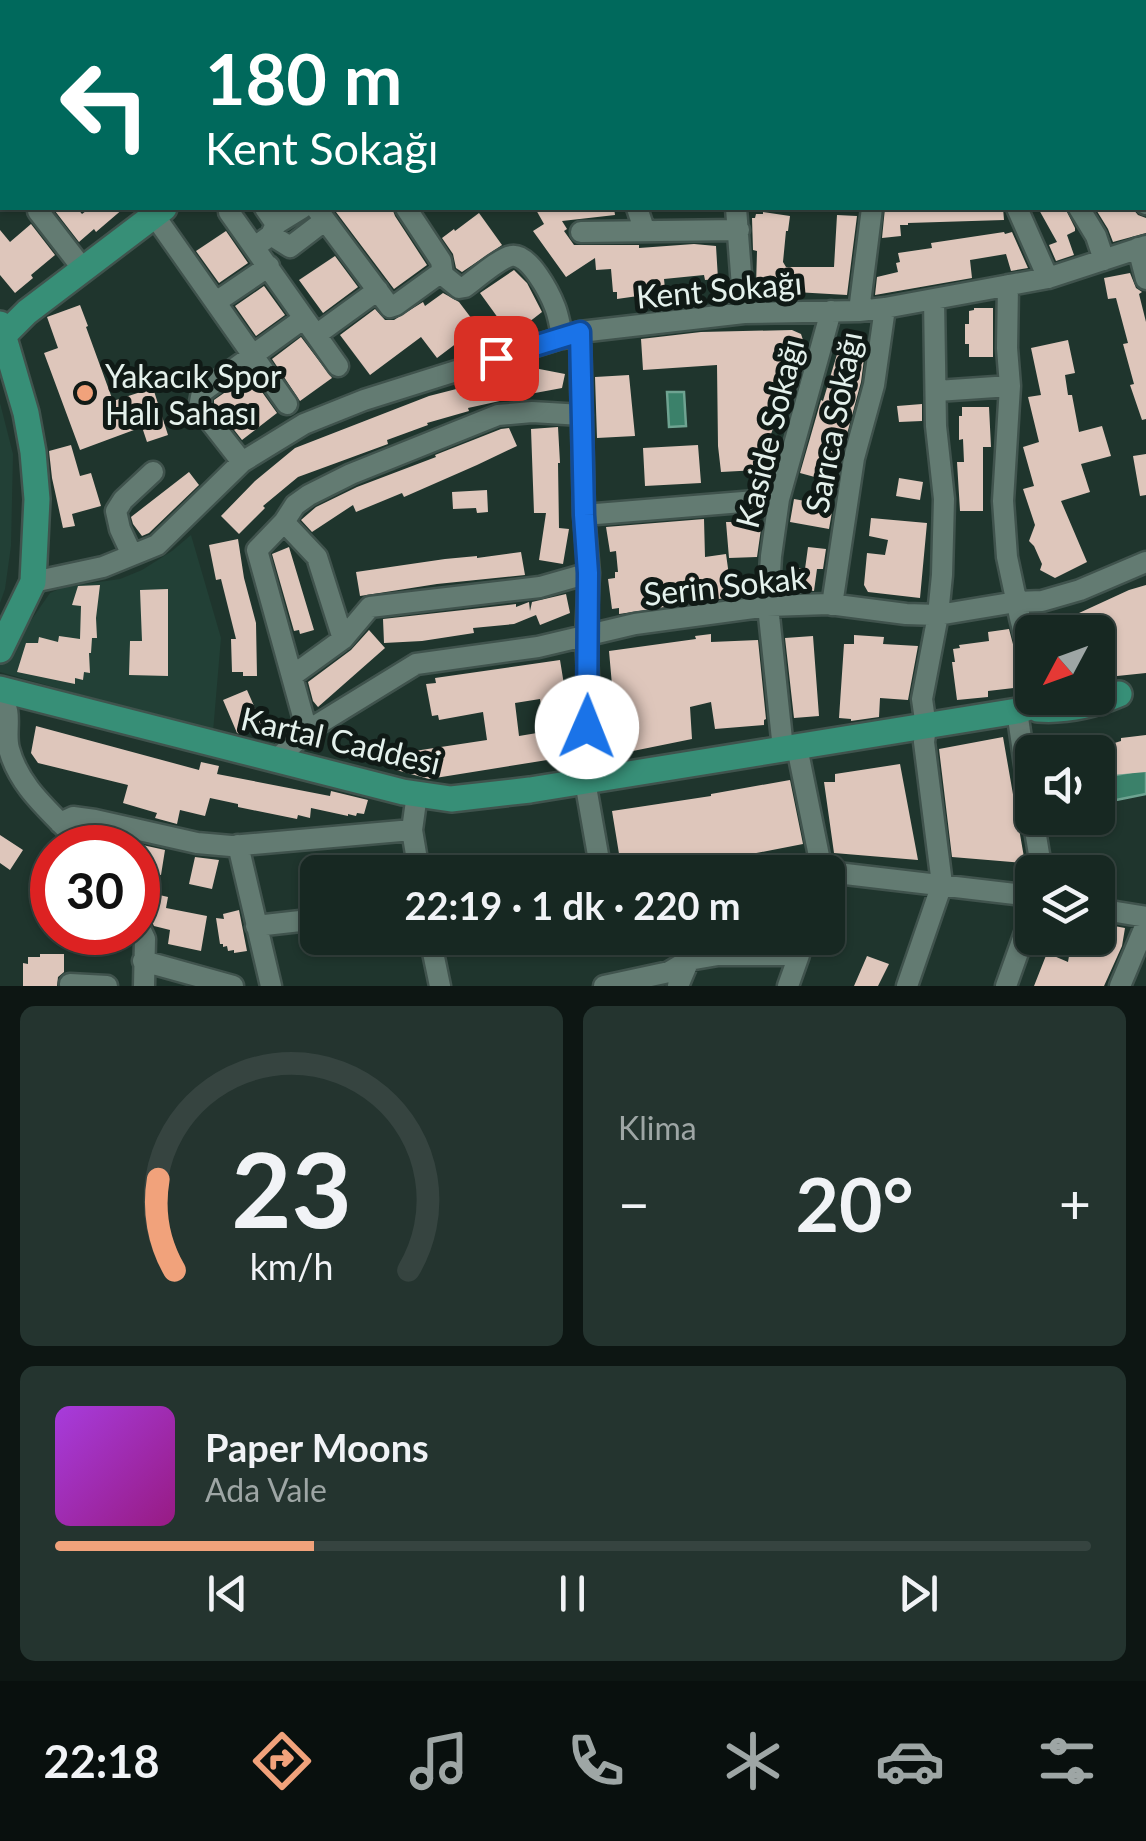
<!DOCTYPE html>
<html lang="tr">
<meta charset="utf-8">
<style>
:root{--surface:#172822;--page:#24342f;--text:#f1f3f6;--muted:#9ea6a5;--line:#364440;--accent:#f1a27b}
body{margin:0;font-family:Lato,sans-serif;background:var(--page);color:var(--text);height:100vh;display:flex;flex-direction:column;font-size:38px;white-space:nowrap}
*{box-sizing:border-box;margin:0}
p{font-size:32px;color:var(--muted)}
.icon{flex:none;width:55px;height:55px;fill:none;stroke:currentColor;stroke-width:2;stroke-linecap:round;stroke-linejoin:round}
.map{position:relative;height:986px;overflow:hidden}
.drawer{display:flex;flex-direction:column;gap:20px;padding:20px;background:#0d1613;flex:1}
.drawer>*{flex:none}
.hud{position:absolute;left:0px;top:0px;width:1148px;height:210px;box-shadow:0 2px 8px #0004,0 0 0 2px var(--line);background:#00695c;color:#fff;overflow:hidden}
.needle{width:65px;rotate:229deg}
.controls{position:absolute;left:1015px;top:615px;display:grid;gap:20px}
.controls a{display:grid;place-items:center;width:100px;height:100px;border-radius:15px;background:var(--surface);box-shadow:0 2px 8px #0004,0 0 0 2px var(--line);font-size:50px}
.speed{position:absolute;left:30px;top:825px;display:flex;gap:20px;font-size:50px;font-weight:700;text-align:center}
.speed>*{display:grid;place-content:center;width:130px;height:130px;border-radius:50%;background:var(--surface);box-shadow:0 2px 8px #0004,0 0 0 2px var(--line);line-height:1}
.speed .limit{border:15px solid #d22;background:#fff;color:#111}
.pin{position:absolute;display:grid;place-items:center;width:85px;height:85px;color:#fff;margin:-42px;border-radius:20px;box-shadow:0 5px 15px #0006}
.me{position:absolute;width:110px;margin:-55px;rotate:1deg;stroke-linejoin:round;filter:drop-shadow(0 0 8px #0008)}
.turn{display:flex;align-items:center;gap:35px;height:210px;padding:0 40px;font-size:45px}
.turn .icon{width:130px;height:130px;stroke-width:2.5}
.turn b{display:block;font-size:70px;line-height:85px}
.big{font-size:75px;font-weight:700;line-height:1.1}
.drawer .widget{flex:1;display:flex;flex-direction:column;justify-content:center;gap:15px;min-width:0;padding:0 35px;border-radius:15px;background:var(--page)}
.drawer .dial{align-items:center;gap:0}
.dial svg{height:260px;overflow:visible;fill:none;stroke:var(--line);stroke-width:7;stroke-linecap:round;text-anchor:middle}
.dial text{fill:var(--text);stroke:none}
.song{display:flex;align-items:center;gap:30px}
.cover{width:120px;height:120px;border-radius:15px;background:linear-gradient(135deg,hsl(280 70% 55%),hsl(310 70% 35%))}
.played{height:10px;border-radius:5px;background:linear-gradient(90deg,var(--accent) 25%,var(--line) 25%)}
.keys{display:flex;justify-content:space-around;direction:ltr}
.heat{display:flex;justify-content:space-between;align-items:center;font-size:55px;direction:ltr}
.drawer .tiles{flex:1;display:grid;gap:20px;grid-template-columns:1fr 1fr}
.widget:last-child{grid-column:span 2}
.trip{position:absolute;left:300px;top:855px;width:545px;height:100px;border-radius:15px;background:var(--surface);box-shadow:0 2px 8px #0004,0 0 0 2px var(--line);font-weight:700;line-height:100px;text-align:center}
.dock{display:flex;height:160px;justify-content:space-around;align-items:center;background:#09100e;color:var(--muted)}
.dock .icon{width:70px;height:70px}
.dock .selected{color:var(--accent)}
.dock b{font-size:45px;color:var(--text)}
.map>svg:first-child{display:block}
.built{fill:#224036}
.water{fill:#3b816a;stroke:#6ea391;stroke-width:2.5}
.building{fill:#dec6bb}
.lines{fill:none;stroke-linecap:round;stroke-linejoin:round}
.minor-casing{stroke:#40534d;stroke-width:25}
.major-casing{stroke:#40534d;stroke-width:30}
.minor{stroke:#637b72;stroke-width:20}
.major{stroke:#378f77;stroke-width:25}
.route-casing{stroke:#114b97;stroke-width:25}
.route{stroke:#1a73e8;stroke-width:18}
.poi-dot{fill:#f1a27b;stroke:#101a16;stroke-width:4}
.labels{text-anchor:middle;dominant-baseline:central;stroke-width:10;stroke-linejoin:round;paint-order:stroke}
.street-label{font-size:32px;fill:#e4f1ec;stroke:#101a16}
.poi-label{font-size:32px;fill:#e4f1ec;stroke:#101a16;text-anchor:start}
</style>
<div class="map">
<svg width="1146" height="986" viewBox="0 0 1146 986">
<rect width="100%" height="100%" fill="#1f352d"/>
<!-- built -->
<path class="built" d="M0 403 13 454 11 546 5 589 0 603Z
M191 535 221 638 213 732 0 672V665L50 593 64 587 120 579 142 570 172 551Z"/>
<!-- water -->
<path class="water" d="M667 392H684L686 426 669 427Z
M1146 769V794L1116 800 1111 776Z"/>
<!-- building -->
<path class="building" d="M56 208H77L82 214 90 208H124L96 232 94 229 79 242 55 211Z
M333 208H392L395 216 427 265 394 289Z
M535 208H614L615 215 562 221 567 229 564 231 574 245H639V248L694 244 716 246 718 279 705 280 704 275 664 279 665 289 637 291 638 296 617 299V292H613L611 269 596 270 595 258 566 277 533 231 544 224Z
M885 208H1003L1004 220 908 223V225H900L901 236 882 238Z
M1038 208H1065L1075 228V231L1067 235 1074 255 1056 261 1049 245 1057 242Z
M1095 208H1132L1138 215 1146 218V233L1113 242 1108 229Z
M763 212 790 216 788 231H786L783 262 786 267H834L837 215 857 216 847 295 795 292V289L756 287 757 251 753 250 752 218H755L756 214H763Z
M479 213 502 245 462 272 456 268 453 254 442 238 454 229 455 231Z
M31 224 55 255 31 275 33 278 15 293 0 275V230L10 242Z
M226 231 248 263 219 283 196 251Z
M1004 232 1005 234 1012 232 1028 268 1011 271 1006 254 970 260 972 278 875 295 877 277 898 272 896 263 900 262 898 253 932 248 931 243Z
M335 256 358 287 323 313 299 280Z
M514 270 527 283 542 312 511 336 480 293Z
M1130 273 1136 288 1142 292 1139 294 1146 322V419L1142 420 1130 385 1134 384 1123 344 1128 343 1116 298 1108 299 1104 278Z
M264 286 285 315 256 336 235 306Z
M443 293 459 302 478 327 437 358 421 337 370 375 340 335 375 309 385 320H394L423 302 425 306Z
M80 305 88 326 86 327 113 401 153 388 168 435 147 442 142 427 80 450 44 353 58 348 47 317Z
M974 308H993V357H969V344H965V324H969V311L974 310Z
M792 330 801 334 804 343 758 470 721 472 718 446 717 365 643 370 641 339 701 332Z
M301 337 332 378 300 401 272 359Z
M1068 340 1075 373 1065 375 1068 395H1072L1079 432 1102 426 1111 456 1081 464 1090 492 1061 501 1087 562 1055 578 1040 570 1042 564 1034 546 1029 541 1035 525 1023 489 1034 486 1023 447 1039 442 1028 397 1041 395 1031 348Z
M841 341 857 346 856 349 865 351 861 382 840 460 827 456 822 479 800 473 821 400 823 401Z
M529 367 565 374 562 388 535 393 525 391Z
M509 374 514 398 468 408 469 411 427 423 428 425 387 440 388 444 298 477 263 506 265 508 239 534 221 516 255 481 295 448 429 396 472 385 471 382Z
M250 375 277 413 242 440 214 404V400Z
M629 375 635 436 597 438 595 377Z
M922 404V421L899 422 897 406Z
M962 407H989L991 447H983V511H960L957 462H964L963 439 959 440V416H962Z
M558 427 560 463H558L559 528 569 529 563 564 539 560 546 513H534L531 429Z
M509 428 517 446 477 465 404 497 402 493 356 512 353 505 312 532 301 520 316 507 357 487 436 457 435 455 501 429Z
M71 445 80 476 91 473 101 506 72 514 75 526 63 528 52 478 49 451Z
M698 445 701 483 645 486 643 448Z
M1146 454V495L1140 496 1133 456Z
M189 472 199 485 149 533 142 536 133 524 131 517Z
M899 478 923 482 920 500 896 496Z
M487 490 488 512 477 513 476 508 453 509 452 492Z
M794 499 833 506 829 529 790 522Z
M760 514 761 529 757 557 729 558 726 522H733V517Z
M871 518 927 523 920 598 868 592 864 585 867 553 885 555 888 540 869 536Z
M704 519 705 557 726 554 732 597 619 614V608L612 609 608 579 615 578V572H618L616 551 610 552 606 527Z
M238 539 244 578 256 623 257 676H243V672H232L231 639H236L221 579 216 580 209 545Z
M289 547 314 630 300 634 299 630 294 631 272 554Z
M808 547 826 549 823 569H817L814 591 788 587 790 567 805 569Z
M521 552 525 575 437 584 360 596 356 572 445 559 477 556V558Z
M100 585 96 618 97 638H92L91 653H89L90 673 84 672 83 680 75 678V684L17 672 26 643H38L39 637 58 642 59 636 80 639 81 606 72 605 78 586Z
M1146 585V673L1098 678V632H1083L1079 613 1129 590Z
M168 589V676L129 675 130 641H142L140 590Z
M566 594 570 613 540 625 536 615 514 624 473 628 474 633 422 641 384 643 383 619 516 604V607L529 602 530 611 532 602Z
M1009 629 1019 667 1023 674 1029 677 1031 686 988 691V697L957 700 952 662H955L953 649 960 648 959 645 989 641 988 632Z
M369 630 385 648 318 707 313 701 308 682 351 650Z
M711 634V642L758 640 766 719 764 720V725L715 729 711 702 690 707 692 739 628 752 611 735 608 685H612L609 651 696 639 695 636Z
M854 635 884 637 883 644 918 646 908 700 880 698 879 717 851 721V719L839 718 844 644H854Z
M813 636 819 716 794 718 785 638Z
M560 660 567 703 541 705 540 699 515 703 519 736 567 728 572 756 429 779 389 768 388 755 487 740 483 712 439 720 438 715 432 716 426 684 436 683 435 678Z
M247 690 262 724 240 734 237 733 223 700Z
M36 726 199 770 201 762 219 766 217 774 330 796 331 791 368 800 364 814 357 813 356 816 348 814V816L311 808 310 818 298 815 297 819 238 807V804L210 798 205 816 180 810 177 824 155 818 157 813 123 803 128 785 38 763 31 753Z
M1146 735V772L1112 775 1108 745 1121 741V738Z
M1003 737 1025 863 952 857 939 749Z
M900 764 918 860 834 853 824 782H835V774Z
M790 780 803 844 705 863 646 872H622L612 811 711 796V794Z
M0 835 23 850 10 870 0 863Z
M138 844 165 850 161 875 138 872Z
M195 857 219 860 212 889 189 884Z
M151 893 168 897 166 908 207 916 201 951 168 944 170 930 154 926 150 918 147 909Z
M239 910 247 951 234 953V950L228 951 227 946 223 947V944H220L216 918 224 919 223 914Z
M1098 923 1125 928 1122 946 1104 986H1034L1047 953 1068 962 1072 938H1098Z
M40 954H64V972L58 977 57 986H23V963L28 964V957H40Z
M867 956 889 964 878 986H854Z"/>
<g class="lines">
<defs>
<path id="minor" d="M348 0 349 2
M498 0 500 2
M670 0 671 2
M798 0 799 2
M887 0 889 2
M997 0 998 2
M71 2 73 0
M162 2 164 0
M260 2 263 0
M1072 2 1079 0
M0 48 2 60
M0 89 2 87
M1145 101 1146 100
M0 188 2 185
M1145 202 1146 204
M42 208 38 211 83 269
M265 208 276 224 271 235
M316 208 390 307 396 305 436 276 443 275
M406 208 441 261 443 275 459 288 465 287C476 279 500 258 511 256 529 252 550 294 555 307 559 317 560 328 563 338
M637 208 644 229
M736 208 744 313
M1017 208 1048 278
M1079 208 1096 236 1104 260
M229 212 338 366
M154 215 287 404
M276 224 302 208
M581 232 739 230
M255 247 271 235 290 247 324 221
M1138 248 1146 279
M1008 285 1007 348 1010 386 1003 501 1007 557 1020 618 1032 664
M216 302 269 266
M859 311 872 208
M580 332 584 515 589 573 586 637 589 694 585 781 601 872
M316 335 378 290
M937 391 1010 386
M242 462 199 407 202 392 303 319
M584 515 779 499
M284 522 317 557 343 639
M132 555 120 529 116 511 123 500 153 472
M33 582 103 567 157 545 242 462 304 424 364 400 580 332 744 313 859 311 885 308 1048 278 1146 246
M832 605 854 458 874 385 885 308
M292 676 343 639 370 607 540 587 589 573
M0 697C14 711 4 731 9 749 20 791 57 816 84 848
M1017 711 1032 813
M307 731 257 550 284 522 295 505 309 495 351 474 498 415 532 412 582 415
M797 747 820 861V872
M783 749 768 606 771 556 779 499 831 311
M276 760 307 731 416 664 538 647 635 624 768 606 829 604 906 614 938 615 1016 602 1042 601 1080 590 1146 562
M1033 818 1042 872
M60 823 73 817 95 820 197 843 231 846 412 830 417 794
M412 830 419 872
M238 845 271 986
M754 872 820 871 1032 896
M1098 909 1146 917
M138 924 145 939 144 986
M256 926 318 919
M430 938 440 986
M143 961 233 986
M70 984 107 986
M604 986 669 972 689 960 718 955H799L788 986
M678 986 689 960 704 938
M907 986 942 884 924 742 926 727 922 699 938 615 942 575 944 499 936 426 934 299
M1006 986 1032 913
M1120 986 1146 924"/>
<path id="major" d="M433 2 436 0
M0 324 26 413 33 452 37 499 33 582 0 650
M3 336 27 312 164 208
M0 689 403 792 451 799 530 790 1017 711 1057 698
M1038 709C1066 711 1093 705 1119 694"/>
</defs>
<!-- minor casing -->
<use href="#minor" class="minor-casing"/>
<!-- major casing -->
<use href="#major" class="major-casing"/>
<!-- minor -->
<use href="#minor" class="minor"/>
<!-- major -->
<use href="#major" class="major"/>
</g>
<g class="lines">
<defs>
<path id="route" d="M496 358 580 332 584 515 588 573 587 727"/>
</defs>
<!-- route casing -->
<use href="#route" class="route-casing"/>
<!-- route -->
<use href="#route" class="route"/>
</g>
<!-- markers -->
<circle class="poi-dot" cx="85" cy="393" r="10"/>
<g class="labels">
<!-- street labels -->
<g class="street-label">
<text transform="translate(719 289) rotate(-5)">Kent Sokağı</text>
<text transform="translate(833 422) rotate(-79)">Sarıca Sokağı</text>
<text transform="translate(769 433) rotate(-76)">Kaside Sokağı</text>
<text transform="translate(725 585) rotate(-6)">Serin Sokak</text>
<text transform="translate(341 740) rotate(13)">Kartal Caddesi</text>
</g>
<!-- poi labels -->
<g class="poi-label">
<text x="105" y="375">Yakacık Spor<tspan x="105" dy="37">Halı Sahası</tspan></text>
</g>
</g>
</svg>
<div class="controls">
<a><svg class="needle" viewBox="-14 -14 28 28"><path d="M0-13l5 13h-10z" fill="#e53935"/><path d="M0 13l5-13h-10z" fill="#9ea6a5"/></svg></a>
<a><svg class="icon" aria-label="sound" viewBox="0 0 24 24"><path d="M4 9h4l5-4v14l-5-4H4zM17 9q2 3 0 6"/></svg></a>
<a><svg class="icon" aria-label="layers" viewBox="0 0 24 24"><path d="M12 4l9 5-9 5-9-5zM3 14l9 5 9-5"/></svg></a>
</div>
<div class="speed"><div class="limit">30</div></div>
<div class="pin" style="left:496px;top:358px;background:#d93025"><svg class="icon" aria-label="arrive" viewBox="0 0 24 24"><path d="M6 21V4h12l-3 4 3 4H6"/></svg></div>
<svg class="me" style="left:587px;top:727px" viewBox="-20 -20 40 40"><circle r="19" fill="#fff"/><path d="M0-13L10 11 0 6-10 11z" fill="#1a73e8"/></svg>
<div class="trip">22:19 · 1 dk · 220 m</div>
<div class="hud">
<div class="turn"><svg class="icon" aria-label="left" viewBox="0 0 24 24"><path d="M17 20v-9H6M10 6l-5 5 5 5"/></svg><div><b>180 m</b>Kent Sokağı</div></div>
</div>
</div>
<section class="drawer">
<div class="tiles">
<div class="widget dial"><svg viewBox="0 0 100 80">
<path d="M14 69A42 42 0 1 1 86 69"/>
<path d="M14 69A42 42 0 0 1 9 41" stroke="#f1a27b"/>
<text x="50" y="56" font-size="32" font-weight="700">23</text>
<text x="50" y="72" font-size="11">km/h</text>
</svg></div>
<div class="widget"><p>Klima</p>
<div class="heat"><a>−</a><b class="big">20°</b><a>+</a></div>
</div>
<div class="widget">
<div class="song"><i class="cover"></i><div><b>Paper Moons</b><p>Ada Vale</p></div></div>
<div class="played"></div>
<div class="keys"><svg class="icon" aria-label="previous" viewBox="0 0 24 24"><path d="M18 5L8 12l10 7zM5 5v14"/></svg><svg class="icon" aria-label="pause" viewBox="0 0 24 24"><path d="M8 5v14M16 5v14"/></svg><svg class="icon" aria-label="next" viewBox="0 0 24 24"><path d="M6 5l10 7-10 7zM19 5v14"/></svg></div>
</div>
</div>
</section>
<nav class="dock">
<b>22:18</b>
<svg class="icon selected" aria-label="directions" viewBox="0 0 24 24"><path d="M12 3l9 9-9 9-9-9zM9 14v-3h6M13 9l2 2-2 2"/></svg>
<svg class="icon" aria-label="music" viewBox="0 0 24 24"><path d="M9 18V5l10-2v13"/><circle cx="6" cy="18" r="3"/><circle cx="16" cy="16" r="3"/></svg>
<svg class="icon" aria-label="phone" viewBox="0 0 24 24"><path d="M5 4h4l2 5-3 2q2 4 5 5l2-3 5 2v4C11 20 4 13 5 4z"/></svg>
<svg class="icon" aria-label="climate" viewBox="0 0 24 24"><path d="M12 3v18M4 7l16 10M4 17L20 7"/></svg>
<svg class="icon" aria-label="car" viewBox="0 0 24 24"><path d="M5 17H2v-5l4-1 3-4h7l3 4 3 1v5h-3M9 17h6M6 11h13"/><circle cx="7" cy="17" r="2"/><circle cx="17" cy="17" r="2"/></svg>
<svg class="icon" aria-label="filters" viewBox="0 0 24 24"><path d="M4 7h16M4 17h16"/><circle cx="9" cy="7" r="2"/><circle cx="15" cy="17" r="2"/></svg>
</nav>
